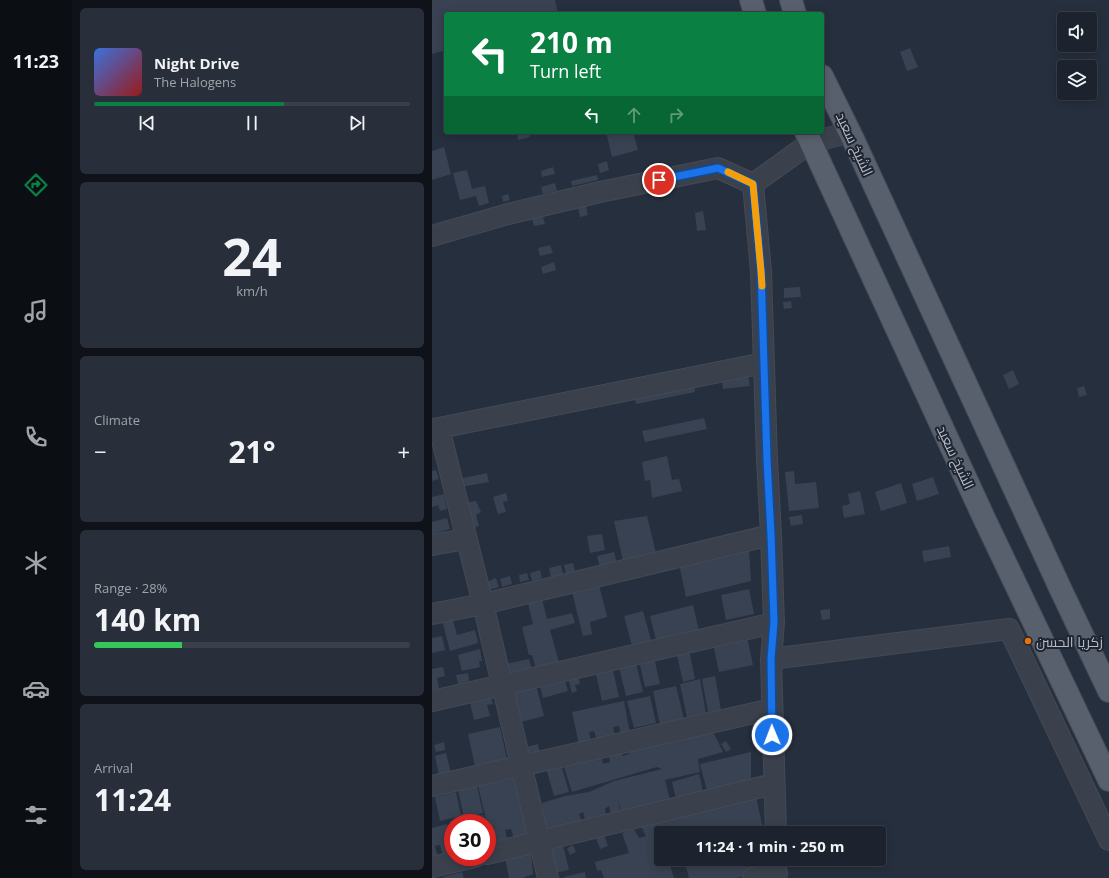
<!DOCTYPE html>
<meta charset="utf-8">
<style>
:root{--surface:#1c232e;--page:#292f3a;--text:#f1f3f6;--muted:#a0a4aa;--line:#3a404a;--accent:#0b8043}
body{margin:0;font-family:"Open Sans",Cairo,sans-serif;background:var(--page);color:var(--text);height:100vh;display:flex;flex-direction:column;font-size:15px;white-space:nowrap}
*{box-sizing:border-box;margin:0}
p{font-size:13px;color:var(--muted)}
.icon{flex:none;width:22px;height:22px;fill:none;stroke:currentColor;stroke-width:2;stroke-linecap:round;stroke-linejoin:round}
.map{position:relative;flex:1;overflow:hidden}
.sheet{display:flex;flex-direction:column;gap:8px;padding:8px;background:#0f1319;width:360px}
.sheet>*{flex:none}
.top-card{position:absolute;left:12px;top:12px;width:380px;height:122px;border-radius:4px;box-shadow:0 2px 10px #0003,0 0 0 1px var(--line);background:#0b8043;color:#fff;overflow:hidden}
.tools{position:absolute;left:625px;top:12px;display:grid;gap:8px}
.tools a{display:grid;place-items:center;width:40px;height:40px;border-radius:4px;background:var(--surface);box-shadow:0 2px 10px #0003,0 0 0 1px var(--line);font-size:20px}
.speed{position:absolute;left:12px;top:814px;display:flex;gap:8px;font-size:20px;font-weight:700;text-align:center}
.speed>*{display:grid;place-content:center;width:52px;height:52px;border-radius:50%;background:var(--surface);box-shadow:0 2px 10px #0003,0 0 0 1px var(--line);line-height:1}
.speed .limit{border:6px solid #d22;background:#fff;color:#111}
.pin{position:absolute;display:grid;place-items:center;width:34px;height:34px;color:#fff;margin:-17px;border:2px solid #fff;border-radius:50%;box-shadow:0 1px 4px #0007}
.me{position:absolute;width:44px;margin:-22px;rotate:359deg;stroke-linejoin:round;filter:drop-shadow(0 0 3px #0008)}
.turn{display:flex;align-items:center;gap:14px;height:84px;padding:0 20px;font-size:18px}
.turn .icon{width:52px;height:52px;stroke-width:2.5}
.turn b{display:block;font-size:28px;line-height:34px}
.lanes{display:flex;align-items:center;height:38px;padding:0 20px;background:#0003;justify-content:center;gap:20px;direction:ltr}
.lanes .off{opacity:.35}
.big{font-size:30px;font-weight:700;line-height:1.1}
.sheet .widget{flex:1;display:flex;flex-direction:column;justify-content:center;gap:6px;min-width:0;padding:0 14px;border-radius:6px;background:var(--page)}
.sheet .dial{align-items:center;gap:0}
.dial b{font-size:52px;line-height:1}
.song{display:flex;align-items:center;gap:12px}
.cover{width:48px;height:48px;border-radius:6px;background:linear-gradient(135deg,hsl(220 70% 55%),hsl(0 70% 35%))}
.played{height:4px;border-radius:2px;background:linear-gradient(90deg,var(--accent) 60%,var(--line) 60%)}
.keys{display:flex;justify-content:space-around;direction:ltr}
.heat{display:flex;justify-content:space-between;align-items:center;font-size:22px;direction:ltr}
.charge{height:6px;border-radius:3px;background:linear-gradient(90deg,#34c759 28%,var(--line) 0)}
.trip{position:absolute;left:222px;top:826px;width:232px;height:40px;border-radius:4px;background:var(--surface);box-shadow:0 2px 10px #0003,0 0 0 1px var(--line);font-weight:700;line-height:40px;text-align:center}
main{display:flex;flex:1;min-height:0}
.tab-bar{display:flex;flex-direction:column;width:72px;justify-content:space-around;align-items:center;background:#0b0e12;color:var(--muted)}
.tab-bar .icon{width:28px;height:28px}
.tab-bar .selected{color:var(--accent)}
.tab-bar b{font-size:18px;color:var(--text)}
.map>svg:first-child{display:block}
.building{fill:#394252}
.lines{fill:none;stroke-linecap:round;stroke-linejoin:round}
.minor-casing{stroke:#434a56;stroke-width:22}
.major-casing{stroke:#434a56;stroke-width:24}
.minor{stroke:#3a414d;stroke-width:20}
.major{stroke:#58606d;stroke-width:22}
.route-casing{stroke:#114b97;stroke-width:10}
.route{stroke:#1a73e8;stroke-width:7}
.slow{stroke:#f59e0b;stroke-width:7}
.food-dot{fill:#e8710a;stroke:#1f2632;stroke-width:1.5}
.labels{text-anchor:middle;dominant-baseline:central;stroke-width:4;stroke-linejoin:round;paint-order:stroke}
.street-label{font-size:14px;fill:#b6bcc8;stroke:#1f2632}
.poi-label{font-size:14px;fill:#b6bcc8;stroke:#1f2632;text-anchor:start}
</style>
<main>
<nav class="tab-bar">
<b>11:23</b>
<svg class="icon selected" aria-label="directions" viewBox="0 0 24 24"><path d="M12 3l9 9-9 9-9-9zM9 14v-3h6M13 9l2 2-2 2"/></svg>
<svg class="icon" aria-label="music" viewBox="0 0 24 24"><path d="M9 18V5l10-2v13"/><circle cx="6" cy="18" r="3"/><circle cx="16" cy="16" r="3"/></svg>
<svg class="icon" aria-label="phone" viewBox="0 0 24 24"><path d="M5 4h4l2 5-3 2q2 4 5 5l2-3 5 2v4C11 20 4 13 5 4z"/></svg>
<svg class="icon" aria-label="climate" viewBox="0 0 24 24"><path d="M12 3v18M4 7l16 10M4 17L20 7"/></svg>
<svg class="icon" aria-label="car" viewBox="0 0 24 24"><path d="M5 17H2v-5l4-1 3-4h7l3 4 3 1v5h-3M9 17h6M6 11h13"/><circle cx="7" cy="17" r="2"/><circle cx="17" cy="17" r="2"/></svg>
<svg class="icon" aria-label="filters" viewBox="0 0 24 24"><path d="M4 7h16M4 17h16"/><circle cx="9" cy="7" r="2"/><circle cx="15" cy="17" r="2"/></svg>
</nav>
<section class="sheet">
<div class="widget">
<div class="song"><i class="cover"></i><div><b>Night Drive</b><p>The Halogens</p></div></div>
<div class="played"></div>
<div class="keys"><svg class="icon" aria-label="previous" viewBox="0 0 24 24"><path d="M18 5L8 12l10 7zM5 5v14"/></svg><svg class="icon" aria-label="pause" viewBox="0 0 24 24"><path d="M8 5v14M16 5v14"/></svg><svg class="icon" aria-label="next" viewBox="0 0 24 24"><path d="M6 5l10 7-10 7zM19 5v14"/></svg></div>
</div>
<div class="widget dial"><b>24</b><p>km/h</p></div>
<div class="widget"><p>Climate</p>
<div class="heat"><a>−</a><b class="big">21°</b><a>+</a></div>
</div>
<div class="widget"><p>Range · 28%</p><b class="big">140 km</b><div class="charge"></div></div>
<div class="widget"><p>Arrival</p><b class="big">11:24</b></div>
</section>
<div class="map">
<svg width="677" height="878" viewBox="0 0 677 878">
<rect width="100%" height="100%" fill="#262f3d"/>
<!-- building -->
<path class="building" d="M0 0H123L126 14H14V50L0 54Z
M478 48 486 67 475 71 468 52Z
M85 132H97L98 137 86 140Z
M174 132H201L206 150 180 157Z
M12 147 19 174 0 180V151Z
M175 161 177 170 168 173 166 164Z
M121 167 123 174 110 177 109 171Z
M35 170 40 189 53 186 57 203 47 206 44 196 28 200 21 173Z
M165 175 166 180 140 186 139 181Z
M123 183 125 191 111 194 109 187Z
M76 194 78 200 71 202 70 196Z
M154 205 156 215 148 217 146 207Z
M271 211 274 230 265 231 263 213Z
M111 217 113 224 102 226 100 219Z
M118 245 121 253 108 256 106 248Z
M122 262 124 270 111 274 109 267Z
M368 287 369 297 352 298V288Z
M359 301 360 308 352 309 351 302Z
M581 370 587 384 577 389 571 375Z
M316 374 318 386 291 389 289 377Z
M262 383 263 392 204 404 202 396Z
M652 386 655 395 647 397 645 388Z
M272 418 275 429 213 442 210 431Z
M235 456 240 480 247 479 250 491 220 498 218 480 213 481 210 462Z
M4 470 7 479 0 481V471Z
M362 471 363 484 384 482 387 508 357 511 353 472Z
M55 473 57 482 29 487 27 479Z
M501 477 507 494 485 501 480 484Z
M469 483 475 503 449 511 443 492Z
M428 491 433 514 412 518 410 506 418 504 416 494Z
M74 493 76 501 71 502 74 512 66 514 61 497Z
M12 494 15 509 8 511 6 505 0 507V497Z
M44 501 49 512 44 515 47 526 36 529 30 503Z
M370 515 371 524 359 526 357 517Z
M215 516 224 553 191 561 182 521Z
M15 518 18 529 0 534V522Z
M170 534 173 550 158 553 155 536Z
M517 546 519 557 492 562 490 551Z
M317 550 319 581 254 597 247 564Z
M182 552 185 563 168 568 165 556Z
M141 563 143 571 134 573 132 565Z
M129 565 131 574 119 578 117 568Z
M108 570 110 578 100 581 98 573Z
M95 573 97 580 88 582 87 575Z
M78 576 80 584 70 587 68 579Z
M64 578 67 587 57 590 55 582Z
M167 585 175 617 158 622 160 634 151 636 140 592Z
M317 589 322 614 294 620 289 595Z
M110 599 115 619 140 613 143 623 118 630 128 666 105 672 100 655H97L90 627 101 624 96 603Z
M261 605 267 631 224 640 218 616Z
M398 609V619L390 620 388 610Z
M211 611 219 640 200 646 192 616Z
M20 617 25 635 43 630 46 643 18 651 10 620Z
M10 636 13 650 0 653V638Z
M315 637 321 665 287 672 281 644Z
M48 649 50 661H47L48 667 30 671 26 655Z
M257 649 263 679 251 682 244 651Z
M222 657 228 684 213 687 207 660Z
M97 659 100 669 76 675 73 664Z
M203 659 211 692 194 696 186 663Z
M11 667 13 676 5 678 7 688 0 690V669Z
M181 670 187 697 170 701 164 674Z
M36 673 37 681 26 684 24 675Z
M146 675 148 684 143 685 145 691 140 693 136 678Z
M132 676 136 691 111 698 107 683Z
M283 676 289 710 276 712 270 679Z
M268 679 274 714 255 718 248 684Z
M104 685 112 716 89 722 81 691Z
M244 686 252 719 228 725 221 691Z
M218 696 224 723 202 728 195 701Z
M59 698 61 704 55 705 58 716 42 720 38 703Z
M192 701 198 733 189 735 187 726 181 727 183 736 165 741 162 731 157 732 159 742 147 745 140 712Z
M68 727 75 759 43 766 36 734Z
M279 728 291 752 266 759 268 772 233 780 239 804 190 815 185 797 188 811 190 815 180 819 177 806 173 809 174 819 154 824 151 812 147 814 150 822 112 836 110 803 133 796 157 792 182 781 230 769 225 767 140 792 132 767 159 757 169 754 171 764 178 762 176 754 189 749 191 756 197 754 196 750Z
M294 741 299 749 294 752 289 744Z
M12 742 13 750 4 752 2 745Z
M106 744 108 753 96 756 94 747Z
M319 752V780L275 791 268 764Z
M14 753 19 773 7 775 3 756Z
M129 764 137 792 122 796 114 768Z
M267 774 271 791 244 799 240 782Z
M82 778 87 802 90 801 100 838 83 842 79 829 73 830 76 843 61 847 57 833 63 831 62 826 56 827 46 786Z
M45 786 51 813 32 817 26 790Z
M24 792 29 816 8 821 3 797Z
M324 797 332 833H229V859H236L242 878H172L169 870 165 871 163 862 197 853 190 833 202 829 207 838 214 836 209 826Z
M52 815 53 823H21L20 839 17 823Z
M15 824 21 846V854L11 856 8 845 3 846 6 858 0 859V828Z
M172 835 176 846 168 849 164 838Z
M141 845 144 852 138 855 135 848Z
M131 846 137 870 123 873 117 849Z
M99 852 101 874 91 878H77L73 857Z
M252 859H327L328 873 304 878H257Z
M30 872 32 878H11V877Z
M153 872 154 878H132V877Z"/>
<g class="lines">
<defs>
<path id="minor" d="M321 184 329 271 335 460 339 535 342 623 339 659 344 833
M0 236 76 214 168 192 286 168 321 184 378 143 418 132
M7 428 332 363
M0 429 7 428 51 604 116 878
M0 545 34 539
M0 614 51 604 339 535
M339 659 577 629 677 840
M0 701 342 623
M0 786 340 709
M55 854 342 784
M0 867 43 857
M321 878 345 873"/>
<path id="major" d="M319 0 323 14
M359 0 363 14
M390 76 421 139 629 590 677 691
M374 132 552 518 677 780"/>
</defs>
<!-- minor casing -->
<use href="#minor" class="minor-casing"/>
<!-- major casing -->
<use href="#major" class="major-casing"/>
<!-- minor -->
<use href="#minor" class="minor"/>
<!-- major -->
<use href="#major" class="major"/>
</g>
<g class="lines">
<defs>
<path id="route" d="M227 180 286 168 321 184 329 271 335 460 339 535 342 622 339 659 340 735"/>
</defs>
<!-- route casing -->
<use href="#route" class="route-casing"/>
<!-- route -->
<use href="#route" class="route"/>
<!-- slow -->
<path class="slow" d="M296 172 321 184 329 271 330 286"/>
</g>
<!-- markers -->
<circle class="food-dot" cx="596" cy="641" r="4"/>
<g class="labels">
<!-- street labels -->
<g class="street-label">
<text transform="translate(423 144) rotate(65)">الشيخ سعيد</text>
<text transform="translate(524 457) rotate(65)">الشيخ سعيد</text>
</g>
<!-- poi labels -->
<g class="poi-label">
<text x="604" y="641">زكريا الحسن</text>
</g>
</g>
</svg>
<div class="tools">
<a><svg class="icon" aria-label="sound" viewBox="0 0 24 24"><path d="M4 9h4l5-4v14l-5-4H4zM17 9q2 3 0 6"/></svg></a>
<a><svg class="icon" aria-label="layers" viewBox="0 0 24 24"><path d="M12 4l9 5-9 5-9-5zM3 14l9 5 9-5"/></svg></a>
</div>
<div class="speed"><div class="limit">30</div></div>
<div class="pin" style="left:227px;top:180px;background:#d93025"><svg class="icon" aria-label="arrive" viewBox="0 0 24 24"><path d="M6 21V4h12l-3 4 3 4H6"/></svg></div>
<svg class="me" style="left:340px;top:735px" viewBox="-20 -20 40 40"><circle r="17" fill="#1a73e8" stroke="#fff" stroke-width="3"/><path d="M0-11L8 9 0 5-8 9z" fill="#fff"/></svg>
<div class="trip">11:24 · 1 min · 250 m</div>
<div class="top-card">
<div class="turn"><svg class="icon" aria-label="left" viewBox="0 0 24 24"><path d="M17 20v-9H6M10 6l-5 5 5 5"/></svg><div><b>210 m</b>Turn left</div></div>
<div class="lanes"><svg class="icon" aria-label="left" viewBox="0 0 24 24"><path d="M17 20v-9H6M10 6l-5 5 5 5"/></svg><svg class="icon off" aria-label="ahead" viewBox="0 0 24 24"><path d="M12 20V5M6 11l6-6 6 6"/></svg><svg class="icon off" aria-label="right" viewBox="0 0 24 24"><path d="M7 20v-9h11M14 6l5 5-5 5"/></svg></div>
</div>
</div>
</main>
